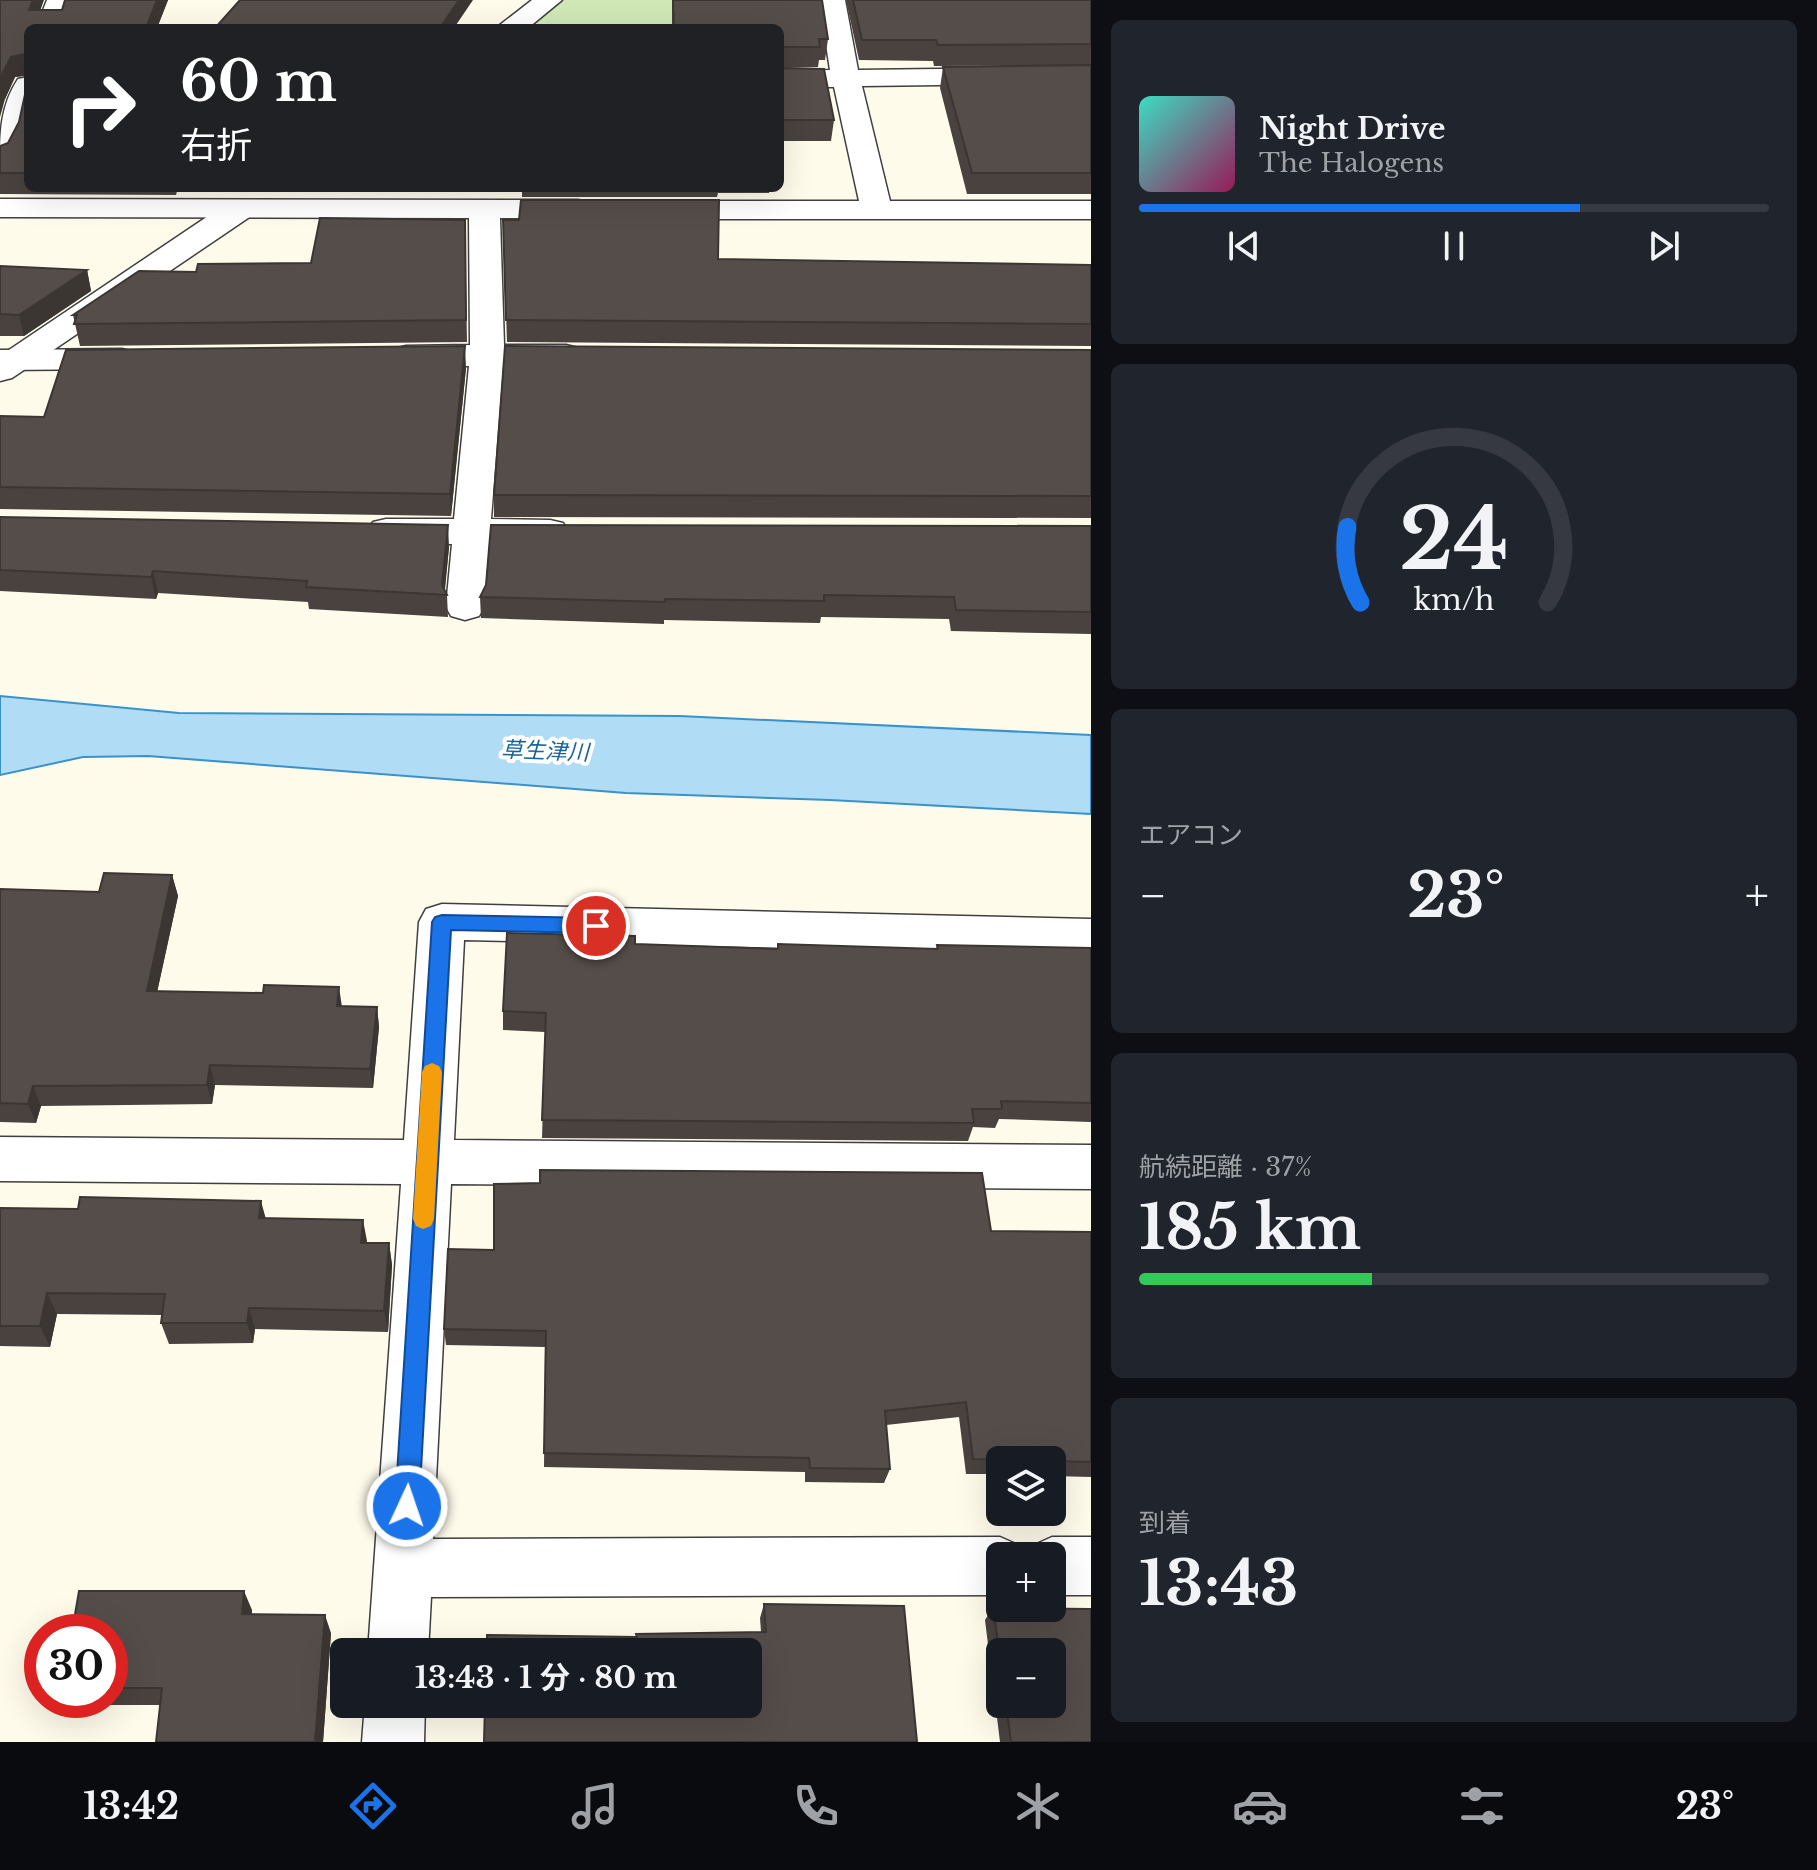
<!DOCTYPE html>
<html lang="ja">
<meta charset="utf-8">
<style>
:root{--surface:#171b24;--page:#20242c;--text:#f1f3f6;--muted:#9ea1a6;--line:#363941;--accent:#1a73e8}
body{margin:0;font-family:"Libre Baskerville","Noto Sans JP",serif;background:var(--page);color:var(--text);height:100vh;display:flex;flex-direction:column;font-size:30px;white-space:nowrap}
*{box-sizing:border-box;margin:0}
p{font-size:26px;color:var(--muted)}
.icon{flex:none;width:44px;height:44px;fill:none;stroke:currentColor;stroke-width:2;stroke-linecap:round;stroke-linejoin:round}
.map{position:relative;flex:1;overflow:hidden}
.details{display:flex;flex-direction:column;gap:20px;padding:20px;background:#0d0f14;width:726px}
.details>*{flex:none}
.banner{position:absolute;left:24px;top:24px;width:760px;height:168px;border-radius:12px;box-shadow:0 8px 32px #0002;background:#202124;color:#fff;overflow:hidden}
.buttons{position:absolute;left:986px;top:1446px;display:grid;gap:16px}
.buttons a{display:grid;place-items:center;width:80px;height:80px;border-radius:12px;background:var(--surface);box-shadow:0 8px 32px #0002;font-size:40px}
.speed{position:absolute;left:24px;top:1614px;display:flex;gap:16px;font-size:40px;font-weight:700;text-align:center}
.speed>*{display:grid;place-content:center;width:104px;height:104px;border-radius:50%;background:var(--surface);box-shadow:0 8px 32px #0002;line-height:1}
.speed .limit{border:12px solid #d22;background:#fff;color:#111}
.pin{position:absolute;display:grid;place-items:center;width:68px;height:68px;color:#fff;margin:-34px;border:4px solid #fff;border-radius:50%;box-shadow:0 2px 8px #0007}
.me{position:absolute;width:88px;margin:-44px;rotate:3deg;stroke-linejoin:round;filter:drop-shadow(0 0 6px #0008)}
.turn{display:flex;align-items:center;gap:28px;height:168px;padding:0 24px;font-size:36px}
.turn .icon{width:104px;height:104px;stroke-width:2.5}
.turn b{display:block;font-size:56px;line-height:68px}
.big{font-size:60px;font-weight:700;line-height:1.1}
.details .tile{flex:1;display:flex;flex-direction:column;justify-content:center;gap:12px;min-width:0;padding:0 28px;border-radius:12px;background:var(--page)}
.details .dial{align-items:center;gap:0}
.dial svg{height:208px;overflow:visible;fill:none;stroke:var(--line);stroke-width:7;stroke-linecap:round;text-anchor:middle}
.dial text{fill:var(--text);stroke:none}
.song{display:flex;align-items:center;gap:24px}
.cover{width:96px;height:96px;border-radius:12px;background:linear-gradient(135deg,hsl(170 70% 55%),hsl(330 70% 35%))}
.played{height:8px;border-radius:4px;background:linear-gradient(90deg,var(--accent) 70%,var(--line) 70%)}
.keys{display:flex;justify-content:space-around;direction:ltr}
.heat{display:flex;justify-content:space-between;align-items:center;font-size:44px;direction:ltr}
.charge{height:12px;border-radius:6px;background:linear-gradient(90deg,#34c759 37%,var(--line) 0)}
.trip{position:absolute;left:330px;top:1638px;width:432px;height:80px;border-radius:12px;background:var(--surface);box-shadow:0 8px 32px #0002;font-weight:700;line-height:80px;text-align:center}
.dock{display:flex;height:128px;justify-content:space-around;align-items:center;background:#090b0e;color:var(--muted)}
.dock .icon{width:56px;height:56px}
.dock .current{color:var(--accent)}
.dock b{font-size:36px;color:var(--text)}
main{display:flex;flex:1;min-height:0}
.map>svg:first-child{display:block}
.green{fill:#d0e8b6}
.water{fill:#b1dcf6;stroke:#3892cc;stroke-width:2}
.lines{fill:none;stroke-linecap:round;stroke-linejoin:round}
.minor-casing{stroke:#3f3f3f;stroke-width:3}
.tertiary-casing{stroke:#3f3f3f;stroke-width:3}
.minor{fill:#fff;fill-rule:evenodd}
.tertiary{fill:#fff;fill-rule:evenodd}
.wall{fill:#49423f;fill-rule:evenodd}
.shaded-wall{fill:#3c3633}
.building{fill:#554d49;stroke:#3c3633;stroke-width:2}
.route{fill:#1a73e8;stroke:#114b97;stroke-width:2}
.slow{fill:#f59e0b}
.labels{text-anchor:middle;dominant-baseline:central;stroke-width:8;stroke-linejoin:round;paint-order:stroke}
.water-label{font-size:22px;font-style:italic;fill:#17639c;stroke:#fff}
</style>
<main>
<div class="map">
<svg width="1091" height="1742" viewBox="0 0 1091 1742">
<rect width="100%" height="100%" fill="#fffbeb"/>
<!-- green -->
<path class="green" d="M564 0H707L703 28H522Z"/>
<!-- water -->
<path class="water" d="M0 696 179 713 680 716 1091 735V814L830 800 626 793 148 756 83 757 0 775Z"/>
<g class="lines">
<defs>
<path id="minor" d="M47 0H73L64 28H36Z
M532 0H562L528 28H496Z
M819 0H845L858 70 1091 67V83L862 86 890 201H1091V219H658L647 217 643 210 647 203 658 201H859L834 87H780V71L830 70Z
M28 77C28 107 29 136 11 162L0 165C0 134 0 106 18 79Z
M0 199 578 200 589 202 593 209 589 216 578 218H500L504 345H566L578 348 583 355 578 362 566 365 503 366 491 519 550 520 563 523 569 532 563 541 550 544H489L484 607 479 616 465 620 451 616 446 607 452 544 386 543 373 540 367 531 373 522 386 519H454L469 366H406L394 363 389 356 394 349 406 346 470 345 469 218 0 217Z
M122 349 134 352 139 359 134 366 122 369 0 370V350Z
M442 904 1091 919V955L464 940 454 1140 1091 1145V1189L451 1184 433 1539 1000 1537 1020 1546 1025 1556H1000V1595L431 1597 428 1652H368L401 1184 0 1181V1137L404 1140 419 922 426 909Z
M1052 1537H1091V1595H1052V1556H1027L1032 1546Z
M365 1704H425L424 1742H362Z"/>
<path id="tertiary" d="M240 200 251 202 255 209 251 216 12 378 0 381V356L229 202Z"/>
</defs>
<!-- minor casing -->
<use href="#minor" class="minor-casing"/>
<!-- tertiary casing -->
<use href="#tertiary" class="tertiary-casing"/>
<!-- minor -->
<use href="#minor" class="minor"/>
<!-- tertiary -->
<use href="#tertiary" class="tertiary"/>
</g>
<!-- wall -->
<path class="wall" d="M0 0 41 10H62L65 0H168L157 28H28V188H178L176 195 0 194V146L8 143 19 122 26 90 25 76 15 77 5 99Z
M672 0H822L828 39 825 60H819L818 67 780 68 834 120 831 141H780V28H672Z
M846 0H1091V65L934 66 933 61 859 60Z
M1091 65V194H967L940 88 943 67Z
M522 188H770L769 193H718L717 197H522Z
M465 220 467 342 80 346 73 315 196 272 311 263Z
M503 220 718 259 1091 265V346L507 342Z
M0 266 87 270 91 291 24 336H0Z
M1091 350V518L494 517V495Z
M466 368 451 516 0 509V416L44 417Z
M0 517 449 547 445 590 447 595 448 617 309 609 308 602 158 593 156 599 0 591Z
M1091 526V634L951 631 949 619 821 617 820 623 664 620V624L481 618 480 597Z
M172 875 178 896 157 992 342 1006 377 1007 379 1027 373 1088 215 1085 212 1104 41 1106 36 1123 0 1122V889L99 892Z
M635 944 777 949 778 944 936 949 937 945 1091 948V1122L999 1119 995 1128 973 1127 968 1141 542 1138 545 1032 503 1030V1011Z
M0 1208 266 1218 367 1243H389L392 1265 388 1332 255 1329 253 1343 169 1344 161 1323 162 1315 57 1314 50 1347 0 1346Z
M991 1231 1091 1232V1477L1052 1476V1460H1000V1474H966L959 1417 886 1425 890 1469 884 1483 805 1482V1472L544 1467 545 1347 446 1345 444 1329 494 1250Z
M764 1604 917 1742 636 1637 761 1632 760 1618Z
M993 1607 1091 1742H1000L985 1620ZM1000 1652 1052 1704H1000Z
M252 1610V1614L331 1633 323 1742H156L160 1705H77L73 1700H110V1632Z"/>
<!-- shaded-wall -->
<path class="shaded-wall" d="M33 0H44L34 28 29 10Z
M157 0H168L157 28H146Z
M459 0H473L454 28H440Z
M25 54 28 75 15 77 5 99 0 117V78L11 57Z
M87 270 91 291 24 336 19 315Z
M465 346 466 368 451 516 450 494Z
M448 525 449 547 444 595 442 585Z
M153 571 158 593 156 599 151 577Z
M172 875 178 896 153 1011 147 991Z
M339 987 342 1007 337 1006Z
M377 1007 379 1027 373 1088 370 1069Z
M210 1065 215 1085 212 1104 207 1085Z
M33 1086 41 1106 36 1123 28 1104Z
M261 1201 267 1223 259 1218Z
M363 1220 367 1241 365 1264 361 1243Z
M389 1243 392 1265 388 1332 384 1311Z
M47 1293 57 1314 50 1347 40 1326Z
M249 1308 255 1329 253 1343 247 1323Z
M244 1591 252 1610 250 1633 242 1614Z
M325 1615 331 1633 323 1742H315Z"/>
<!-- building -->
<path class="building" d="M0 0H33L29 10H62L65 0H157L146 28H28V173H0V146L8 143 19 122 26 90 25 54 11 57 0 78Z
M240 0H459L440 28H215Z
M673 0H822L828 39H819L820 47H782L780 49V28H674Z
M853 0H1091V44L938 45 936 40H862Z
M1091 65V173H972L943 67Z
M780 68 824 69 834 120H780Z
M521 200H719L718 259 1091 265V324L506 320 503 220H519Z
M320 218 465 220 466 320 74 324 77 315H73L139 271 196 272 198 264 311 263Z
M0 266 87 270 19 315 0 314Z
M465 346 450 494 0 487V416L44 417 66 350Z
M505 346 1091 350V496L494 495Z
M0 517 448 525 442 585 447 595 306 587 307 581 153 571 151 577 0 570Z
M491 525 1091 526V612L956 610 954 597 824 595V601L665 599V602L480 597 486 585Z
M104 873 172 875 147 991 263 993 264 985 339 987 337 1006 377 1007 370 1069 210 1065 207 1085 33 1086 28 1104 0 1103V889L99 892Z
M507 933 635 936V944L778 949V944L938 949 937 945 1091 948V1103L1001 1101 1002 1109H972L974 1123 542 1120 546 1013 503 1011Z
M540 1170 982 1173 991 1231 1091 1232V1462L973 1459 966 1402 885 1411 890 1469 810 1468 809 1458 544 1453 546 1331 444 1329 448 1249 494 1250V1184L540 1183Z
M80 1197 261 1201 259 1218 363 1220 361 1243H389L384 1311 249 1308 247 1323H161L165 1294 47 1293 40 1326H0V1208L78 1209Z
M79 1591H244L242 1614 325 1615 315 1742H156L162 1688H110V1632H72Z
M764 1604 904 1606 917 1742H484L485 1704H748V1652H487V1635L637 1637 636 1634 766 1632Z
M993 1607H1000V1608L1091 1609V1742H1011L1006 1704H1052V1652H1000V1657Z"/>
<!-- route -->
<path class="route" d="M442 915 596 918 603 921 606 926 603 931 596 933 451 930 419 1506 415 1514 407 1518 399 1514 395 1506 432 922 435 917Z"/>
<!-- slow -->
<path class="slow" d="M432 1063 439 1066 442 1072 434 1219 431 1226 423 1229 416 1226 413 1219 422 1072 425 1066Z"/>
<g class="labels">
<!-- water labels -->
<g class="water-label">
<text transform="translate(545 751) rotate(2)">草生津川</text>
</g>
</g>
</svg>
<div class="buttons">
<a><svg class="icon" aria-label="layers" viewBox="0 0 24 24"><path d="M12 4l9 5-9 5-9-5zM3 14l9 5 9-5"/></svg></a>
<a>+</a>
<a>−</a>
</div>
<div class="speed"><div class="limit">30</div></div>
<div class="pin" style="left:596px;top:926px;background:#d93025"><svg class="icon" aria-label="arrive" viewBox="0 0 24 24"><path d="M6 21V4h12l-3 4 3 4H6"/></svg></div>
<svg class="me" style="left:407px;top:1506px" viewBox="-20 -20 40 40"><circle r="17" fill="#1a73e8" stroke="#fff" stroke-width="3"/><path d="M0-11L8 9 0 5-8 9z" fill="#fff"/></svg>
<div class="trip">13:43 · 1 分 · 80 m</div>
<div class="banner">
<div class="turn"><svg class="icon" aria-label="right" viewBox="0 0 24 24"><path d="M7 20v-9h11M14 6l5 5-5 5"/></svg><div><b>60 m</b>右折</div></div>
</div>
</div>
<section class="details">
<div class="tile">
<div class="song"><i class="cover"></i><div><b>Night Drive</b><p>The Halogens</p></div></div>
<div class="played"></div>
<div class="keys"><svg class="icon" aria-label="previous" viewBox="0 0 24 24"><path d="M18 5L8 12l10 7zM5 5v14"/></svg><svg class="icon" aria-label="pause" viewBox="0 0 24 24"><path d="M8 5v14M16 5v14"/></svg><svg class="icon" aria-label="next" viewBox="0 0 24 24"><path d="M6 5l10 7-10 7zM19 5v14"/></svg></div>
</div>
<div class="tile dial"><svg viewBox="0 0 100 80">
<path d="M14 69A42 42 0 1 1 86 69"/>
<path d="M14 69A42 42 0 0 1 9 40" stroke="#1a73e8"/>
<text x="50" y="56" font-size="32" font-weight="700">24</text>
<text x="50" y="72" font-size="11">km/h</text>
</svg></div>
<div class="tile"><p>エアコン</p>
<div class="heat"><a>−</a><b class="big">23°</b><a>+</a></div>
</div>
<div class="tile"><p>航続距離 · 37%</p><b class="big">185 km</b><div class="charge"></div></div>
<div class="tile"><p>到着</p><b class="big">13:43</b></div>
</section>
</main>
<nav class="dock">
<b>13:42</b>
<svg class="icon current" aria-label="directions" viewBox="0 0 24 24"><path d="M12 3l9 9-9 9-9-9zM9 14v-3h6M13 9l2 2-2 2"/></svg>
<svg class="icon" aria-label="music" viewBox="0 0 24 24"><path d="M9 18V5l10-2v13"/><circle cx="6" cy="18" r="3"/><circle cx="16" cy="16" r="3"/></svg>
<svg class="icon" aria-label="phone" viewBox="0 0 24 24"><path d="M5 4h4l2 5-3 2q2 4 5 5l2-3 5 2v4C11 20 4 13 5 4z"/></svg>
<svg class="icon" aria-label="climate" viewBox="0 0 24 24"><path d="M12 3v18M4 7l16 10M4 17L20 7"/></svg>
<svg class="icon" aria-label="car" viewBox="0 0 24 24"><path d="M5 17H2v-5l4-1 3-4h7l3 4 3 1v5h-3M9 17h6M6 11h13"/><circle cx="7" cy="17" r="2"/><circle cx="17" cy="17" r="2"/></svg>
<svg class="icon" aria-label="filters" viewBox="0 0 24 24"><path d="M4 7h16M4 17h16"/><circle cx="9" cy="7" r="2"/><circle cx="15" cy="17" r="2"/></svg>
<b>23°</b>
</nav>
